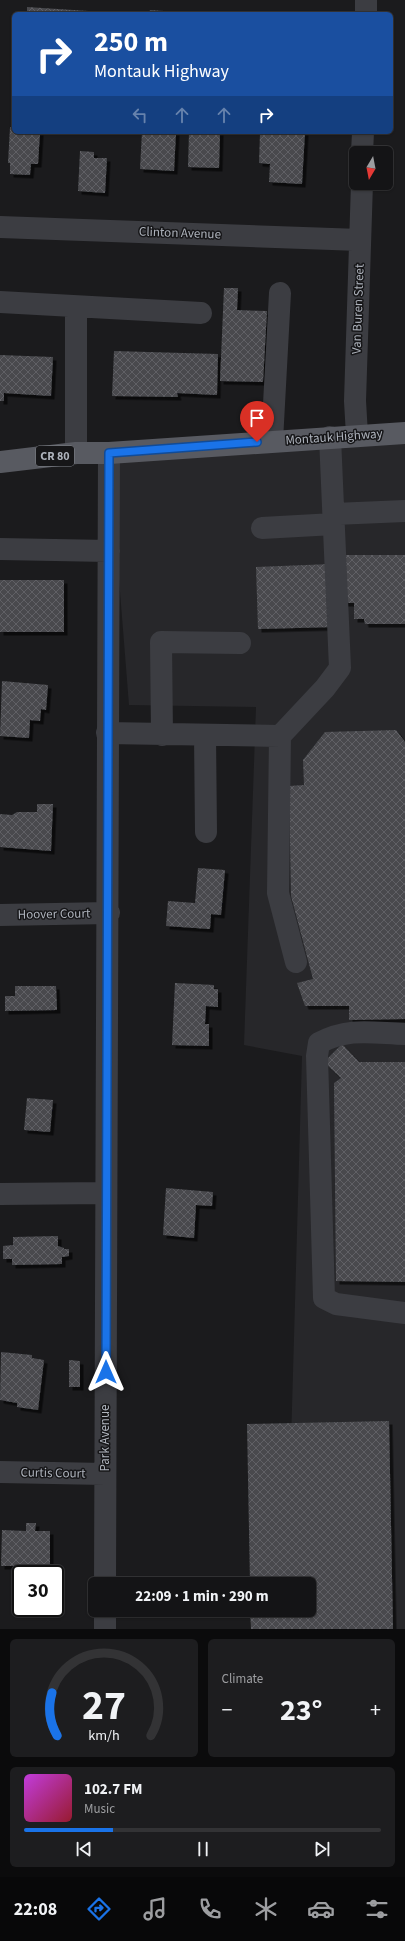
<!DOCTYPE html>
<meta charset="utf-8">
<style>
:root{--surface:#141416;--page:#1d1d1f;--text:#f1f3f6;--muted:#9d9ea1;--line:#333335;--accent:#1a73e8}
body{margin:0;font-family:"Source Sans 3",sans-serif;background:var(--page);color:var(--text);height:100vh;display:flex;flex-direction:column;font-size:15px;white-space:nowrap}
*{box-sizing:border-box;margin:0}
p{font-size:13px;color:var(--muted)}
.icon{flex:none;width:22px;height:22px;fill:none;stroke:currentColor;stroke-width:2;stroke-linecap:round;stroke-linejoin:round}
.map{position:relative;height:1629px;overflow:hidden}
.panel{display:flex;flex-direction:column;gap:10px;padding:10px;background:#0b0b0c;flex:1}
.panel>*{flex:none}
.hud{position:absolute;left:12px;top:12px;width:381px;height:122px;border-radius:6px;box-shadow:0 1px 3px #0004,0 0 0 1px var(--line);background:#1a4fa0;color:#fff;overflow:hidden}
.needle{width:26px;rotate:190deg}
.tools{position:absolute;left:349px;top:146px;display:grid;gap:8px}
.tools a{display:grid;place-items:center;width:44px;height:44px;border-radius:6px;background:var(--surface);box-shadow:0 1px 3px #0004,0 0 0 1px var(--line);font-size:20px}
.speed{position:absolute;left:12px;top:1565px;display:flex;gap:8px;font-size:20px;font-weight:700;text-align:center}
.speed>*{display:grid;place-content:center;width:52px;height:52px;border-radius:50%;background:var(--surface);box-shadow:0 1px 3px #0004,0 0 0 1px var(--line);line-height:1}
.speed .limit{border:2px solid #111;border-radius:6px;background:#fff;color:#111}
.pin{position:absolute;display:grid;place-items:center;width:34px;height:34px;color:#fff;margin:-41px -17px;border-radius:50% 50% 50% 0;rotate:-45deg;box-shadow:0 0 4px #0007}
.pin .icon{rotate:45deg}
.me{position:absolute;width:44px;margin:-22px;rotate:0deg;stroke-linejoin:round;filter:drop-shadow(0 0 3px #0008)}
.turn{display:flex;align-items:center;gap:14px;height:84px;padding:0 16px;font-size:18px}
.turn .icon{width:52px;height:52px;stroke-width:2.5}
.turn b{display:block;font-size:28px;line-height:34px}
.lanes{display:flex;align-items:center;height:38px;padding:0 16px;background:#0003;justify-content:center;gap:20px;direction:ltr}
.lanes .off{opacity:.35}
.big{font-size:30px;font-weight:700;line-height:1.1}
.panel .tile{flex:1;display:flex;flex-direction:column;justify-content:center;gap:6px;min-width:0;padding:0 14px;border-radius:6px;background:var(--page)}
.panel .dial{align-items:center;gap:0}
.dial svg{height:104px;overflow:visible;fill:none;stroke:var(--line);stroke-width:7;stroke-linecap:round;text-anchor:middle}
.dial text{fill:var(--text);stroke:none}
.song{display:flex;align-items:center;gap:12px}
.cover{width:48px;height:48px;border-radius:6px;background:linear-gradient(135deg,hsl(290 70% 55%),hsl(350 70% 35%))}
.played{height:4px;border-radius:2px;background:linear-gradient(90deg,var(--accent) 25%,var(--line) 25%)}
.keys{display:flex;justify-content:space-around;direction:ltr}
.heat{display:flex;justify-content:space-between;align-items:center;font-size:22px;direction:ltr}
.panel .tiles{flex:1;display:grid;gap:10px;grid-template-columns:1fr 1fr}
.tile:last-child{grid-column:span 2}
.trip{position:absolute;left:88px;top:1577px;width:228px;height:40px;border-radius:6px;background:var(--surface);box-shadow:0 1px 3px #0004,0 0 0 1px var(--line);font-weight:700;line-height:40px;text-align:center}
.menu{display:flex;height:64px;justify-content:space-around;align-items:center;background:#080809;color:var(--muted)}
.menu .icon{width:28px;height:28px}
.menu .active{color:var(--accent)}
.menu b{font-size:18px;color:var(--text)}
.map>svg:first-child{display:block}
.built{fill:#27272a}
.building{fill:url(#building-cross-hatch);filter:url(#shadow)}
.lines{fill:none;stroke-linecap:round;stroke-linejoin:round}
.minor{stroke:#3c3d42;stroke-width:22}
.major{stroke:#585a61;stroke-width:22}
.route-casing{stroke:#114b97;stroke-width:10}
.route{stroke:#1a73e8;stroke-width:7}
.labels{text-anchor:middle;dominant-baseline:central;stroke-width:3;stroke-linejoin:round;paint-order:stroke}
.shield{fill:#161618;stroke:#80848b;stroke-width:1}
.shield-label{font-size:12px;font-weight:bold;fill:#aeb3bc}
.street-label{font-size:13px;fill:#aeb3bc;stroke:#161618}
</style>
<div class="map">
<svg width="405" height="1629" viewBox="0 0 405 1629">
<defs>
<pattern id="building-cross-hatch" width="8" height="8" patternUnits="userSpaceOnUse"><rect width="8" height="8" fill="#48494d"/><path d="M0 0l8 8M0 8l8-8" fill="none" stroke="#606165"/></pattern>
<filter id="shadow"><feDropShadow dx="3.5" dy="3.5" stdDeviation="0" flood-color="#0009"/></filter>
</defs>
<rect width="100%" height="100%" fill="#1b1b1d"/>
<!-- built -->
<path class="built" d="M405 433V1629H286L309 1610V1584H287L302 1056 244 1045 256 707 129 705 109 453Z"/>
<!-- building -->
<path class="building" d="M27 7 104 12V14H27Z
M150 10 178 12V14H149Z
M194 12 213 13V14H194Z
M10 127H14V132H40L38 164H31L30 175 10 174V163H8Z
M142 132H176L174 171 140 169Z
M189 132H220L219 168 188 167Z
M271 132H305L302 184 269 182 270 164 259 163 260 133H271Z
M80 151 94 152V158H107L105 193 78 191Z
M224 288H238L237 310 267 311 263 382 220 381Z
M114 351 218 354 217 395 177 393 178 397 112 396Z
M0 355 53 357 51 396 4 393V401H0Z
M342 555H405V624H365L364 619H354V603H342Z
M331 564 333 627 258 629 256 567Z
M0 580H64V632H0Z
M2 681 48 685 46 710 41 709 40 721 30 720 29 738 0 736Z
M396 730 405 742V1019L349 1020V1006H305L297 983 313 979 291 896 289 786 304 785 303 760 325 732Z
M37 804H53L51 851 0 847V814L12 815 17 812H37Z
M198 868 225 870 221 915 211 914 210 929 166 926 168 901 195 903Z
M175 983 214 985V989H218V1007L206 1006 205 1024H209V1046L172 1045Z
M15 986H56L57 1010 5 1011V996H15Z
M342 1044 359 1062H405V1282L336 1281 334 1083 341 1078 324 1062Z
M27 1098 53 1100 50 1132 24 1130Z
M166 1188 213 1192 212 1206 196 1205 194 1238 163 1235Z
M58 1236V1246L64 1248V1249H69V1256L62 1257V1264L12 1265V1259H3V1246L13 1245V1237Z
M1 1352 32 1355V1358L44 1360 38 1410 17 1407V1403L0 1400Z
M69 1360 80 1361V1387H69Z
M389 1421 393 1629H251L250 1610H309V1584H250L247 1424Z
M26 1523H36L35 1531H50V1566H1L2 1530 26 1531Z"/>
<g class="lines">
<!-- minor -->
<path class="minor" d="M366 14V0
M362 153 363 132
M0 227 360 240
M0 302 201 313
M357 435 355 401 362 183
M272 441 280 293
M76 453V307
M334 514 405 511
M262 528 334 524
M0 549 109 551
M107 733 280 736
M162 735 161 642 240 643
M205 735 206 832
M0 915 109 913
M296 962 278 893 280 736 325 688 340 668 330 437
M405 1034C372 1033 349 1027 319 1043L317 1056 324 1298 336 1304 405 1313
M0 1194 106 1193
M0 1472 105 1474
M105 1584 109 453
M105 1629V1610"/>
<!-- major -->
<path class="major" d="M0 462 76 453H109L405 433"/>
</g>
<g class="lines">
<defs>
<path id="route" d="M106 1372 109 453 257 442"/>
</defs>
<!-- route casing -->
<use href="#route" class="route-casing"/>
<!-- route -->
<use href="#route" class="route"/>
</g>
<g class="labels">
<!-- shield labels -->
<rect class="shield" x="36" y="446" width="38" height="20" rx="3"/>
<g class="shield-label">
<text x="55" y="456">CR 80</text>
</g>
<!-- street labels -->
<g class="street-label">
<text transform="translate(180 233) rotate(2)">Clinton Avenue</text>
<text transform="translate(358 309) rotate(-88)">Van Buren Street</text>
<text transform="translate(334 437) rotate(-4)">Montauk Highway</text>
<text transform="translate(54 914) rotate(-1)">Hoover Court</text>
<text transform="translate(105 1438) rotate(-90)">Park Avenue</text>
<text transform="translate(53 1473) rotate(1)">Curtis Court</text>
</g>
</g>
</svg>
<div class="tools">
<a><svg class="needle" viewBox="-14 -14 28 28"><path d="M0-13l5 13h-10z" fill="#e53935"/><path d="M0 13l5-13h-10z" fill="#9d9ea1"/></svg></a>
</div>
<div class="speed"><div class="limit">30</div></div>
<div class="pin" style="left:257px;top:442px;background:#d93025"><svg class="icon" aria-label="arrive" viewBox="0 0 24 24"><path d="M6 21V4h12l-3 4 3 4H6"/></svg></div>
<svg class="me" style="left:106px;top:1372px" viewBox="-20 -20 40 40"><path d="M0-17L14 15 0 8-14 15z" fill="#1a73e8" stroke="#fff" stroke-width="4"/></svg>
<div class="trip">22:09 · 1 min · 290 m</div>
<div class="hud">
<div class="turn"><svg class="icon" aria-label="right" viewBox="0 0 24 24"><path d="M7 20v-9h11M14 6l5 5-5 5"/></svg><div><b>250 m</b>Montauk Highway</div></div>
<div class="lanes"><svg class="icon off" aria-label="left" viewBox="0 0 24 24"><path d="M17 20v-9H6M10 6l-5 5 5 5"/></svg><svg class="icon off" aria-label="ahead" viewBox="0 0 24 24"><path d="M12 20V5M6 11l6-6 6 6"/></svg><svg class="icon off" aria-label="ahead" viewBox="0 0 24 24"><path d="M12 20V5M6 11l6-6 6 6"/></svg><svg class="icon" aria-label="right" viewBox="0 0 24 24"><path d="M7 20v-9h11M14 6l5 5-5 5"/></svg></div>
</div>
</div>
<section class="panel">
<div class="tiles">
<div class="tile dial"><svg viewBox="0 0 100 80">
<path d="M14 69A42 42 0 1 1 86 69"/>
<path d="M14 69A42 42 0 0 1 10 36" stroke="#1a73e8"/>
<text x="50" y="56" font-size="32" font-weight="700">27</text>
<text x="50" y="72" font-size="11">km/h</text>
</svg></div>
<div class="tile"><p>Climate</p>
<div class="heat"><a>−</a><b class="big">23°</b><a>+</a></div>
</div>
<div class="tile">
<div class="song"><i class="cover"></i><div><b>102.7 FM</b><p>Music</p></div></div>
<div class="played"></div>
<div class="keys"><svg class="icon" aria-label="previous" viewBox="0 0 24 24"><path d="M18 5L8 12l10 7zM5 5v14"/></svg><svg class="icon" aria-label="pause" viewBox="0 0 24 24"><path d="M8 5v14M16 5v14"/></svg><svg class="icon" aria-label="next" viewBox="0 0 24 24"><path d="M6 5l10 7-10 7zM19 5v14"/></svg></div>
</div>
</div>
</section>
<nav class="menu">
<b>22:08</b>
<svg class="icon active" aria-label="directions" viewBox="0 0 24 24"><path d="M12 3l9 9-9 9-9-9zM9 14v-3h6M13 9l2 2-2 2"/></svg>
<svg class="icon" aria-label="music" viewBox="0 0 24 24"><path d="M9 18V5l10-2v13"/><circle cx="6" cy="18" r="3"/><circle cx="16" cy="16" r="3"/></svg>
<svg class="icon" aria-label="phone" viewBox="0 0 24 24"><path d="M5 4h4l2 5-3 2q2 4 5 5l2-3 5 2v4C11 20 4 13 5 4z"/></svg>
<svg class="icon" aria-label="climate" viewBox="0 0 24 24"><path d="M12 3v18M4 7l16 10M4 17L20 7"/></svg>
<svg class="icon" aria-label="car" viewBox="0 0 24 24"><path d="M5 17H2v-5l4-1 3-4h7l3 4 3 1v5h-3M9 17h6M6 11h13"/><circle cx="7" cy="17" r="2"/><circle cx="17" cy="17" r="2"/></svg>
<svg class="icon" aria-label="filters" viewBox="0 0 24 24"><path d="M4 7h16M4 17h16"/><circle cx="9" cy="7" r="2"/><circle cx="15" cy="17" r="2"/></svg>
</nav>
